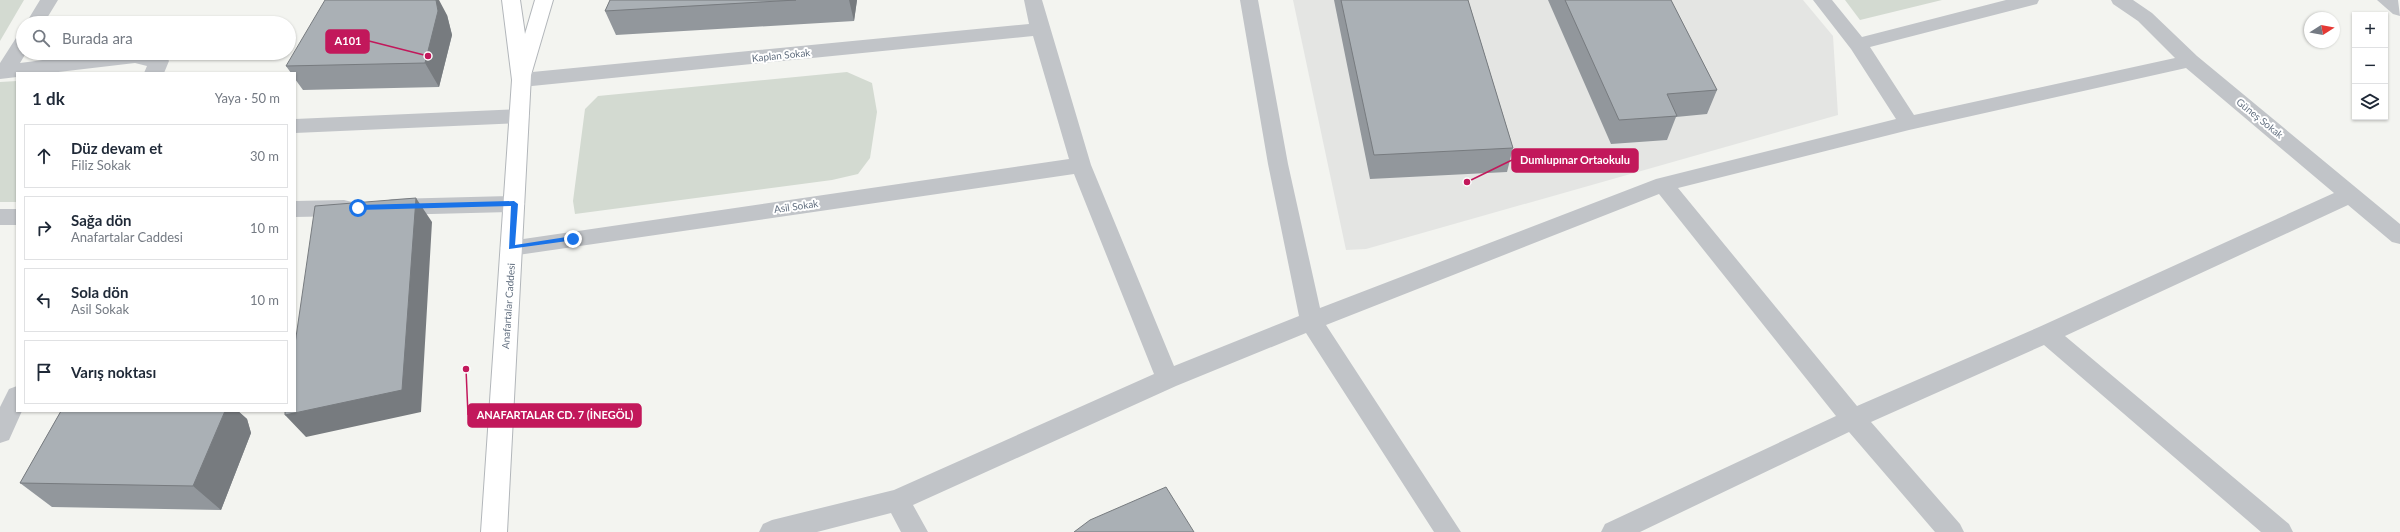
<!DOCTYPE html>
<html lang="tr">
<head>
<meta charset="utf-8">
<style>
	body { margin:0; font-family:Lato,sans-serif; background:#f2f2f3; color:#1f2937 }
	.controls { position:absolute; right:12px; top:12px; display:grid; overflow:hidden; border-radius:0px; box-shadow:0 1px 3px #0004 }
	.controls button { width:36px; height:36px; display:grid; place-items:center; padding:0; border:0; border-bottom:1px solid #e0e1e3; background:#fff; color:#1f2937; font:20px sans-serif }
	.compass { position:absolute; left:2304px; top:12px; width:36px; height:36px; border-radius:50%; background:#fff; box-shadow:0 1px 3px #0004; rotate:79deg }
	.stop { position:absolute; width:12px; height:12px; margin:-9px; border:3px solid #1a73e8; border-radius:50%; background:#fff }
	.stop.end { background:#1a73e8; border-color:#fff; box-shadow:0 1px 4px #0008 }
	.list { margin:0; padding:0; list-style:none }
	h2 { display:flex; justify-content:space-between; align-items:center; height:52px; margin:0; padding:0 16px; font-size:17px }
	h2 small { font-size:13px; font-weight:400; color:#747a83 }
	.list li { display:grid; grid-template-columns:26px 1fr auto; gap:12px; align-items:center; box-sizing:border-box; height:64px; margin:0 8px 8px; padding:0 8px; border:1px solid #e0e1e3; border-radius:0px }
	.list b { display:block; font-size:15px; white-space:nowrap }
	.list p { margin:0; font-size:13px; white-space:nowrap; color:#747a83 }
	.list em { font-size:13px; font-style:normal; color:#747a83 }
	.icon { flex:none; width:22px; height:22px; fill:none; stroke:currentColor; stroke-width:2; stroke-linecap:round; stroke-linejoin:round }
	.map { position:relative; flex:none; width:2400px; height:532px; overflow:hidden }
	.search { position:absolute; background:#fff; box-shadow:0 1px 3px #0004; left:16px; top:16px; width:280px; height:44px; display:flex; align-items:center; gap:10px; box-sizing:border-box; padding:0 14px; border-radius:22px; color:#747a83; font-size:15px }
	.panel { position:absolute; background:#fff; box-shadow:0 1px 3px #0004; left:16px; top:72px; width:280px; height:340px; border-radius:0px }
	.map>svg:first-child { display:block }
</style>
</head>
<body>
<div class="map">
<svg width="2400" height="532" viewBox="0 0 2400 532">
	<rect width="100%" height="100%" fill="#f3f4f0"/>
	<path fill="#e4e5e3" d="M1293,0H1803L1833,36L1838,115L1366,249L1346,250Z"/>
	<path fill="#d3dad1" d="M0,0H24L0,41Z
		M1845,0H1942L1860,20Z
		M847,72L872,83L877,112L870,158L858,174L832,180L575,214L573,201L585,109L598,96Z
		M17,81V202H0V82Z"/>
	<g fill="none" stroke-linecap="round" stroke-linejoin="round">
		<g stroke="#b2b6ba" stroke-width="2">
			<path id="major" d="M502,0H520L525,34L535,0H553L531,75L507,532H481L512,80Z"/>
		</g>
		<path fill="#c1c4c8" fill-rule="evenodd" d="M40,0H58L44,23H26Z
			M1024,0H1042L1091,165L1174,366L1299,316L1268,164L1240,0H1258L1288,164L1320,308L1656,179L1896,119L1851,49L1813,0H1832L1862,37L2006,0H2039L2037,4L1870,47L1914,115L2175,58L2138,21L2113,4L2111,0H2133L2152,13L2197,56L2400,224V244L2392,242L2348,205L2065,336L2289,524L2293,532H2261L2044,345L1871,422L1960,524L1964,532H1935L1849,432L1640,532H1601L1605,524L1836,416L1659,194L1326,325L1461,532H1434L1306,333L1176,386L913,505L928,532H901L891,513L817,532H759L763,524L772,520L894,490L1154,374L1074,174L511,256L503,254L500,248L503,242L1069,159L1033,36L522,87L515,85L512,80L515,75L522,73L1029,24ZM2186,68L2334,193L2039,327L1857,406L1678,188L1909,130Z
			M2377,0H2398L2400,16L2393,14Z
			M23,37V53H26L20,63C63,58 123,44 166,56L169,61L164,73H144L147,66L135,63L50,73H17V77L0,79V63L16,38Z
			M520,109L527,111L530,116L527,121L520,123L295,133V119Z
			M514,196L521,198L525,204L521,210L514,212L392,215L385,213L381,207L385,201L392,199Z
			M344,200L352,202L355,208L352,214L344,216L295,217V201Z
			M0,209H17V225H0Z
			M17,386V411H22L9,440L0,443V407L9,389Z"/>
		<use href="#major" fill="#fff" fill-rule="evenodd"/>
	</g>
	<path fill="#92979c" d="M610,0H857L854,21L616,35L605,11Z
		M1334,0H1468L1513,148L1507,172L1370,179Z
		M1548,0H1671L1717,90L1707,114L1676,117L1667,140L1611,144Z
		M447,15L452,35L439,87L303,90L295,79V73H291L286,66Z
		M61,411H238L247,419L251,433L221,510L52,507L20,483Z"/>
	<path fill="#777b7f" d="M436,0H439L447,15L452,35L439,87L425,63Z
		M849,0H857L854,21Z
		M416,198L432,222L421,412L306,437L285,415Z
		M225,411H238L247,419L251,433L221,510L193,486Z"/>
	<path fill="#aab0b5" stroke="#777b7f" d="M325,0H436L438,11L425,63L286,66Z
		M610,0H796L605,11Z
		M1341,0H1468L1513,148L1374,155Z
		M1565,0H1671L1717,90L1667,94L1677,116L1619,120Z
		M416,198L402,390L285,415V411H295V344L315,206Z
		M61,411H225L193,486L20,483Z
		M1166,487L1194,532H1074L1090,520Z"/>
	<path fill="#1a73e8" d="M514,201L518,204L515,245L573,236L575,240L509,249L511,206L358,210L355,208L358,205Z"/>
	<g text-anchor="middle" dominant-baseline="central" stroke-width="4" stroke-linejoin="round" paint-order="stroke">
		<g font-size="10" fill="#637080" stroke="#fff">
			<text transform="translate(781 55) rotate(-6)">Kaplan Sokak</text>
			<text transform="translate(2260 118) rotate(39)">Güneş Sokak</text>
			<text transform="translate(796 206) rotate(-8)">Asil Sokak</text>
			<text transform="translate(508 306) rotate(-86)">Anafartalar Caddesi</text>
		</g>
	</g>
	<path fill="none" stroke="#c2185b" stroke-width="1.5" d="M428 56L369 41M1467 182L1512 160M466 369L468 415"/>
	<g fill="#c2185b" stroke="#fff" stroke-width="1.5">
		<circle cx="428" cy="56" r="4"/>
		<circle cx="1467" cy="182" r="4"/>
		<circle cx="466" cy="369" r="4"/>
	</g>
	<g fill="#c2185b" stroke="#c2185b" stroke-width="1.5">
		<rect x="326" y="30" width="43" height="23" rx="4"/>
		<rect x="1512" y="149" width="126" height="23" rx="4"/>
		<rect x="468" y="404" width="173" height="23" rx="4"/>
	</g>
	<g font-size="11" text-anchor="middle" font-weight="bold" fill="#fff">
		<text x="348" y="45">A101</text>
		<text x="1575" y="164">Dumlupınar Ortaokulu</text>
		<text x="555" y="419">ANAFARTALAR CD. 7 (İNEGÖL)</text>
	</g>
</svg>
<div class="controls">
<button>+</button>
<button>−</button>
<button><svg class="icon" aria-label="layers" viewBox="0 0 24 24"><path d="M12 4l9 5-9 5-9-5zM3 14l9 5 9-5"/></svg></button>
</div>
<svg class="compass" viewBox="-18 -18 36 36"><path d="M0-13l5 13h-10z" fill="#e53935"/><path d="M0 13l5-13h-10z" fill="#747a83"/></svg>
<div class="stop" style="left:358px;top:208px"></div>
<div class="stop end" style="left:573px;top:239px"></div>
<div class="search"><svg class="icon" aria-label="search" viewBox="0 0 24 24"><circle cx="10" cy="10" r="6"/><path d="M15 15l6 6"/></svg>Burada ara</div>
<section class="panel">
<h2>1 dk<small>Yaya · 50 m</small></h2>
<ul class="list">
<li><svg class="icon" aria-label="ahead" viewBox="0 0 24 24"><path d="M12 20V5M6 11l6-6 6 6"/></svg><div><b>Düz devam et</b><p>Filiz Sokak</p></div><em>30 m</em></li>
<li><svg class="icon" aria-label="right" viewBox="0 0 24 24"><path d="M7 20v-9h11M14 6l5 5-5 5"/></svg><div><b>Sağa dön</b><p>Anafartalar Caddesi</p></div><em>10 m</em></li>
<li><svg class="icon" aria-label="left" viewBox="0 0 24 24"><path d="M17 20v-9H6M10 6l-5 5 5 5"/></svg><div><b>Sola dön</b><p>Asil Sokak</p></div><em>10 m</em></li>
<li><svg class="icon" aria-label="arrive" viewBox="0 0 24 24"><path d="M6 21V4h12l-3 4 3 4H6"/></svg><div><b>Varış noktası</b></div></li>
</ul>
</section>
</div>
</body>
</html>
